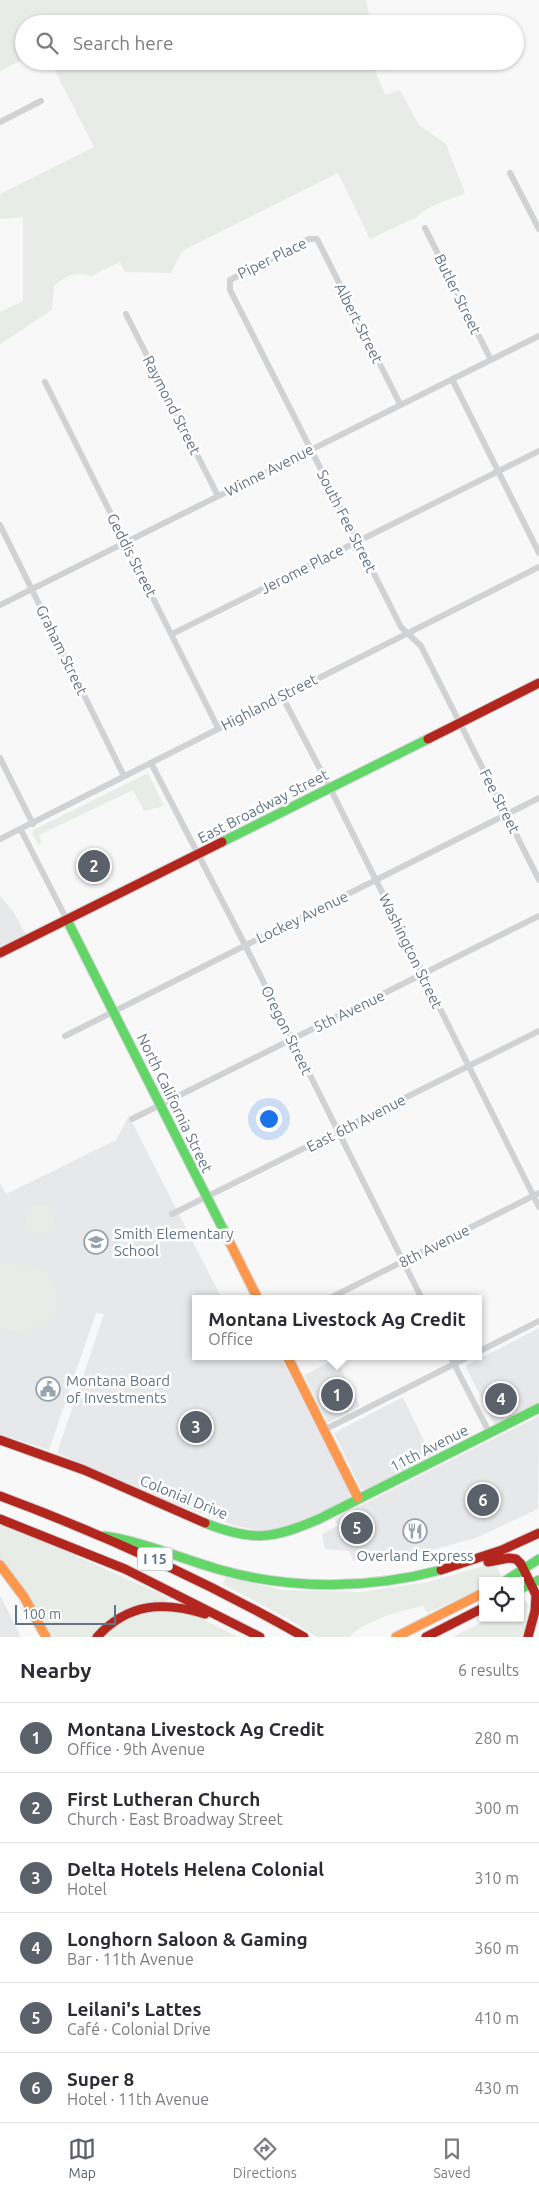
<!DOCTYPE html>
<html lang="en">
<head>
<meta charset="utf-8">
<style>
	body { margin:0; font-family:Ubuntu,sans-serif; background:#f7f7f7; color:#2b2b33 }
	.controls { position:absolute; right:15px; bottom:15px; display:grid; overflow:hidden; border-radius:0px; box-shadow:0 1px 4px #0004 }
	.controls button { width:45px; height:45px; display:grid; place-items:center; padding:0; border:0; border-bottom:1px solid #e1e1e2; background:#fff; color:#2b2b33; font:25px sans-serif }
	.scale { position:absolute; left:15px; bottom:12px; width:101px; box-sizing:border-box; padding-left:5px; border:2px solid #627484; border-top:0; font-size:14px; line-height:18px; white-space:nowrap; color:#627484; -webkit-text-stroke:4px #fff; paint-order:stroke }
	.you { position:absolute; left:268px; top:1118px; width:18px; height:18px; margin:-12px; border:4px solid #fff; border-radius:50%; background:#1a73e8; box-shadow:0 0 0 8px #1a73e833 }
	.badge { display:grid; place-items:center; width:32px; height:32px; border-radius:50%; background:#5b616a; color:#fff; font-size:16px; font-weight:700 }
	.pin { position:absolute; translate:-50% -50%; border:2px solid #fff; box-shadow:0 1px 5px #0006 }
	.popup { position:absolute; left:192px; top:1295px; width:290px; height:65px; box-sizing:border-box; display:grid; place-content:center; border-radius:0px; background:#fff; filter:drop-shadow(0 1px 4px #0005); font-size:16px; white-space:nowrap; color:#7c7c81 }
	.popup b { font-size:19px; color:#2b2b33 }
	.popup::after { content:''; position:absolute; left:50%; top:100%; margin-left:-10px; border:10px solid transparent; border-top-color:#fff }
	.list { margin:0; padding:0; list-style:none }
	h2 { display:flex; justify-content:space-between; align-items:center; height:65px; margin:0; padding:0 20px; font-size:21px }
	h2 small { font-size:16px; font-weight:400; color:#7c7c81 }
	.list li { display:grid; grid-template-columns:32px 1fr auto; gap:15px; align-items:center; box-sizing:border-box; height:70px; padding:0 20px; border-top:1px solid #e1e1e2 }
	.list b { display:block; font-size:19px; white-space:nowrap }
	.list p { margin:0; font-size:16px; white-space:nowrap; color:#7c7c81 }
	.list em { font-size:16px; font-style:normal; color:#7c7c81 }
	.icon { flex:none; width:28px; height:28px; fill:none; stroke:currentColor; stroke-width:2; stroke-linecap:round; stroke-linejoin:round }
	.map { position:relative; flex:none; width:539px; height:1637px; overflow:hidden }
	.search { position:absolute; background:#fff; box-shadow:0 1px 4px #0004; left:15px; right:15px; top:15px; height:55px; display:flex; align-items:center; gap:12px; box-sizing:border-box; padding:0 18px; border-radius:28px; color:#7c7c81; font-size:19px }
	.sheet { height:485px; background:#fff }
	nav { display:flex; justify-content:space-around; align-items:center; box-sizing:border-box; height:70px; border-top:1px solid #e1e1e2; background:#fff; font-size:14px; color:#7c7c81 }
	nav a { display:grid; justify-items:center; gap:2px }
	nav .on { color:#5b616a }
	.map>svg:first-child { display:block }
</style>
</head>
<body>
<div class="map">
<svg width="539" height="1637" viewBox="0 0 539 1637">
	<rect width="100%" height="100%" fill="#f8f8f8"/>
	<path fill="#e7e8e9" d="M0,896L13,911L26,935L0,947Z
		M129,1116L222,1299H196V1356H280L350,1494V1497L343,1502L300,1523L267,1532L236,1526L173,1503L57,1453L104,1314L96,1313L49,1450L0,1434V1183L6,1194L116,1140Z
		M539,1328V1404L498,1424H494L466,1367L467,1365Z
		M336,1359L360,1406L328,1423L304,1375Z
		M403,1397L432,1458L367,1490L361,1489L334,1433Z
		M539,1416L538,1509L476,1538L432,1550L379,1560L353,1561L349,1551L325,1549L322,1534L338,1525L334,1519Z
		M0,1595L21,1637H0Z"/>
	<path fill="#e8ece6" d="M0,0H366L371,24H24V59L0,71Z
		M50,61H374V67L385,95L400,90L419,125L446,144L465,193C451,200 426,205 417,217L370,239L338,173L182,251L171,273L125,272L120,262L91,276C76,271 65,276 54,286L52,310L0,344V312L23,301V217L0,219V194L94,147Z
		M146,774L149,775L164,806L144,811L133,790L39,835L42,843L38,845L32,833L33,830Z
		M25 1220a15 15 0 1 1 30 0a15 15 0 1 1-30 0Z
		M0,1262L34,1267L47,1273L54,1285L57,1297L56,1312L51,1319L23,1332L0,1329Z
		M0,1524L70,1553L169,1598L167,1601L149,1602L93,1637H52L28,1593L0,1560Z
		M494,1563L502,1577L494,1581H483V1587L427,1613L423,1606C405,1609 360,1622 350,1637H317L283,1616L222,1584L226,1577L282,1590L361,1592L428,1582Z
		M525,1601L528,1604L524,1637H453L490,1618H520V1603Z
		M164,1610L195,1615L238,1637H102C126,1617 135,1615 164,1610Z"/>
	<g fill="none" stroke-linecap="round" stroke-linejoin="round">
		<g stroke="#d3d5d7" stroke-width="11">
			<path id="fast" d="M222,842L428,739
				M67,920L226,1235
				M205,1523C253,1542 273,1539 319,1519L539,1408
				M104,1536C145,1542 182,1559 221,1570C292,1590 370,1589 441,1570
				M505,1581L539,1559
				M520,1589L539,1580"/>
		</g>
		<g stroke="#d3d5d7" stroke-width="11">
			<path id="slow" d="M226,1235L258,1299
				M287,1356L358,1498
				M0,1565L24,1597L46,1637
				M396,1637L483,1593"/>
		</g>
		<g stroke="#d3d5d7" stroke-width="11">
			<path id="jam" d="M428,739L539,683
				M0,953L222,842
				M0,1440L84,1470L205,1523
				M0,1496C105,1535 206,1581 304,1637
				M0,1519L125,1569L260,1637
				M488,1562L509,1558L516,1559L521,1564L536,1595L535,1611L528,1637
				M441,1570L502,1550L539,1533
				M97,1637C128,1603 163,1601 205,1614
				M426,1637L483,1608"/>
		</g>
		<path stroke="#d1d2d3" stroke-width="6" d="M0,122L41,101
			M510,173L539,229
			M425,228L491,360
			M126,314L218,496
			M452,379L539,553
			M45,382L218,728
			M400,404L317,239H309L230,280V290L401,627L421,646L539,880
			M0,525L124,776
			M0,605L539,336
			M172,634L539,451
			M282,696L330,788L539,1207
			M0,758L33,824
			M151,763L245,945L422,1299
			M21,830L67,920
			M0,839L539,567
			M65,1036L539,798
			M132,1119L539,916
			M172,1214L539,1031
			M328,1299L539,1193
			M478,1352L539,1321
			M450,1356L489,1432
			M324,1430L470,1356"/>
		<use href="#fast" stroke="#63d668" stroke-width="9"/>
		<use href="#slow" stroke="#ff974d" stroke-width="9"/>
		<use href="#jam" stroke="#b3261e" stroke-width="9"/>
	</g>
	<defs>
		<g id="school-ring" transform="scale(1.25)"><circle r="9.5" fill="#fff" stroke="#96a2ad" stroke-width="1.5"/><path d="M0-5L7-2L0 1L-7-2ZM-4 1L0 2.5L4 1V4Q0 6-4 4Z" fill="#96a2ad"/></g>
		<g id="civic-ring" transform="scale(1.25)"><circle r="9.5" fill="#fff" stroke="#96a2ad" stroke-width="1.5"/><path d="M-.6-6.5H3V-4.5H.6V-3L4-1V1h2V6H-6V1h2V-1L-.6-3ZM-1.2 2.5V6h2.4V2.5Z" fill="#96a2ad"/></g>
		<g id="restaurant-ring" transform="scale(1.25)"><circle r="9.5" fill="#fff" stroke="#96a2ad" stroke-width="1.5"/><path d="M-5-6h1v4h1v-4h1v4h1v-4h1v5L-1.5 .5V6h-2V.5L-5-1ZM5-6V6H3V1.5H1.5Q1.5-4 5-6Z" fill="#96a2ad"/></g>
	</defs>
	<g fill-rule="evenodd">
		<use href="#school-ring" x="96" y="1242"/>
		<use href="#civic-ring" x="48" y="1389"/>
		<use href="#restaurant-ring" x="415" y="1531"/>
	</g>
	<g text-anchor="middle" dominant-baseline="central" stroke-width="5" stroke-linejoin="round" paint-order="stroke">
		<rect fill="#fff" stroke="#919ea9" stroke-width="1" x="137.5" y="1547.5" width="35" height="23" rx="4"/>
		<g font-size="14" font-weight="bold" fill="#627484">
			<text x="155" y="1559">I 15</text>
		</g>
		<g font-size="15" fill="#627484" stroke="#fff">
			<text transform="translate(272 258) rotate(-26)">Piper Place</text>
			<text transform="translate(458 294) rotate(64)">Butler Street</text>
			<text transform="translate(359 323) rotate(63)">Albert Street</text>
			<text transform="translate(172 405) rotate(63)">Raymond Street</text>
			<text transform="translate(269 470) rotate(-27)">Winne Avenue</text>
			<text transform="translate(347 521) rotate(63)">South Fee Street</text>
			<text transform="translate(132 555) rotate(63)">Geddis Street</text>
			<text transform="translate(302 569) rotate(-27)">Jerome Place</text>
			<text transform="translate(62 650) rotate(64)">Graham Street</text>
			<text transform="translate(269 702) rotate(-27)">Highland Street</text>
			<text transform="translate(500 801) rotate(63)">Fee Street</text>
			<text transform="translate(263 806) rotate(-27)">East Broadway Street</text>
			<text transform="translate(302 917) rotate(-26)">Lockey Avenue</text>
			<text transform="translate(411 951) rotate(64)">Washington Street</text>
			<text transform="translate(349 1011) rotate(-26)">5th Avenue</text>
			<text transform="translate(287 1030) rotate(64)">Oregon Street</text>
			<text transform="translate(175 1103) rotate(64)">North California Street</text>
			<text transform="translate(356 1123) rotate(-27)">East 6th Avenue</text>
			<text transform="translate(434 1246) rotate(-27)">8th Avenue</text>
			<text transform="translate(429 1448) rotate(-27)">11th Avenue</text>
			<text transform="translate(184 1497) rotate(22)">Colonial Drive</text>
		</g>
		<g font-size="15" fill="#627484" stroke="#fff" text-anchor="start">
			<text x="114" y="1233">Smith Elementary<tspan x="114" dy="17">School</tspan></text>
			<text x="66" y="1380">Montana Board<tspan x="66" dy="17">of Investments</tspan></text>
			<text x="415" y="1555" text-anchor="middle">Overland Express</text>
		</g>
	</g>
</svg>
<div class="controls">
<button><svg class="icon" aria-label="locate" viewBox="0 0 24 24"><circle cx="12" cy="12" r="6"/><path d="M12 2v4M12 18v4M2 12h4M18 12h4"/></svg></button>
</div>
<div class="scale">100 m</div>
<div class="you"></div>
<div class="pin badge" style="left:337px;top:1395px">1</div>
<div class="popup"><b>Montana Livestock Ag Credit</b>Office</div>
<div class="pin badge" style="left:94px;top:866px">2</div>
<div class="pin badge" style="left:196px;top:1427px">3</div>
<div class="pin badge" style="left:501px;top:1399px">4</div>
<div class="pin badge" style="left:357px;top:1528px">5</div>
<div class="pin badge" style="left:483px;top:1500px">6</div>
<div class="search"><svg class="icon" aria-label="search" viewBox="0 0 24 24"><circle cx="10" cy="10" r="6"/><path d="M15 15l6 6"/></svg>Search here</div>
</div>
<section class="sheet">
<h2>Nearby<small>6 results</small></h2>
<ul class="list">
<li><span class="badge">1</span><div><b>Montana Livestock Ag Credit</b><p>Office · 9th Avenue</p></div><em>280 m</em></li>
<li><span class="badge">2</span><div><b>First Lutheran Church</b><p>Church · East Broadway Street</p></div><em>300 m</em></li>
<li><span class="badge">3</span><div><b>Delta Hotels Helena Colonial</b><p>Hotel</p></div><em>310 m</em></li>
<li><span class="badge">4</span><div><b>Longhorn Saloon &amp; Gaming</b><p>Bar · 11th Avenue</p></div><em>360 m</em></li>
<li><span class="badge">5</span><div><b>Leilani's Lattes</b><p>Café · Colonial Drive</p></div><em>410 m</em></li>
<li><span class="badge">6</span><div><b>Super 8</b><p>Hotel · 11th Avenue</p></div><em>430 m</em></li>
</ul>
</section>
<nav>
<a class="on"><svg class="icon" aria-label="map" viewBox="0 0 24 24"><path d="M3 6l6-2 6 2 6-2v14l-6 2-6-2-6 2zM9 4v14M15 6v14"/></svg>Map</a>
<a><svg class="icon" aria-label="directions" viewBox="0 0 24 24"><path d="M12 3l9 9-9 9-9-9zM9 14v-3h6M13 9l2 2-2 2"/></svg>Directions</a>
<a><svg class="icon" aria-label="saved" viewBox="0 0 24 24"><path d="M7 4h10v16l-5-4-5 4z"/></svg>Saved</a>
</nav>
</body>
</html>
